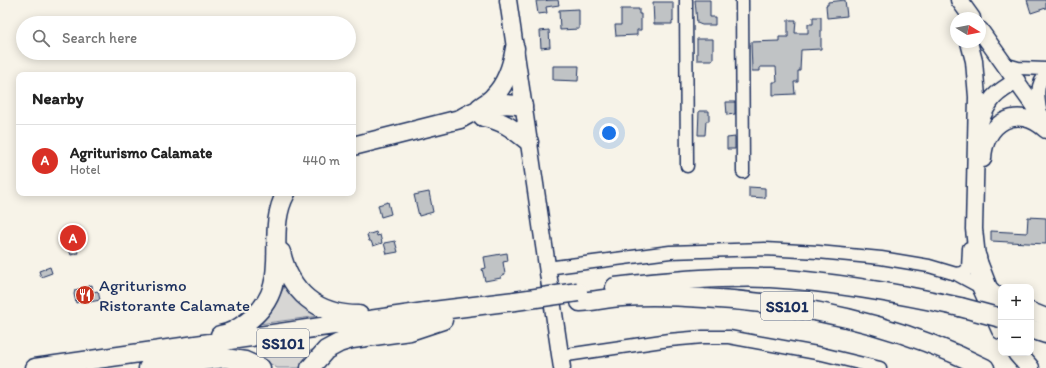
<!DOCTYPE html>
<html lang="en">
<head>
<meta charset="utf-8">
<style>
	body { margin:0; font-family:Itim,sans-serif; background:#f2f2f2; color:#222 }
	.controls { position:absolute; right:12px; bottom:12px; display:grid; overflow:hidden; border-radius:8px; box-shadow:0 2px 10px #0003 }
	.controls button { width:36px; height:36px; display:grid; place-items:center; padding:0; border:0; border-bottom:1px solid #e0e0e0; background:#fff; color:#222; font:20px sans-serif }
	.compass { position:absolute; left:950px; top:12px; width:36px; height:36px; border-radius:50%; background:#fff; box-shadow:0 2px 10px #0003; rotate:100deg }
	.you { position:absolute; left:609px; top:133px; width:14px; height:14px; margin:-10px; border:3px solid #fff; border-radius:50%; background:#1a73e8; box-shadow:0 0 0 6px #1a73e833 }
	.badge { display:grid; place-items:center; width:26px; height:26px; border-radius:50%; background:#d93025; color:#fff; font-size:13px; font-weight:700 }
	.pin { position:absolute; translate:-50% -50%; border:2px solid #fff; box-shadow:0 1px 4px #0006 }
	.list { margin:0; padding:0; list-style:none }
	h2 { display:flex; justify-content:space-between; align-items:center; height:52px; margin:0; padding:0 16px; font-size:17px }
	h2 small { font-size:13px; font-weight:400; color:#767676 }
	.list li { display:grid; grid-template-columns:26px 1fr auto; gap:12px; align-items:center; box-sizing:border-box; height:72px; padding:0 16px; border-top:1px solid #e0e0e0 }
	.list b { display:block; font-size:15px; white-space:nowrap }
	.list p { margin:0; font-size:13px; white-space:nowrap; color:#767676 }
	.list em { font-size:13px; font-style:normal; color:#767676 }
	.icon { flex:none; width:22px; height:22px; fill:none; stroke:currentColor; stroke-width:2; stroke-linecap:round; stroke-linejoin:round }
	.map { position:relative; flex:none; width:1046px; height:368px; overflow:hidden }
	.search { position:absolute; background:#fff; box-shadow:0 2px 10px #0003; left:16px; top:16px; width:340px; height:44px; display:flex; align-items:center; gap:10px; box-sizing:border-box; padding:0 14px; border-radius:22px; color:#767676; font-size:15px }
	.panel { position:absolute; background:#fff; box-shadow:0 2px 10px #0003; left:16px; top:72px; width:340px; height:124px; border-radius:8px }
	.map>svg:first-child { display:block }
</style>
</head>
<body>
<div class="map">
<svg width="1046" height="368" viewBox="0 0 1046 368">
	<rect width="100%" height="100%" fill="#f7f3e8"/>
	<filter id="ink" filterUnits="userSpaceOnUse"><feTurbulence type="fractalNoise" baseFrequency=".025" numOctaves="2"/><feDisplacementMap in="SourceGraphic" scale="8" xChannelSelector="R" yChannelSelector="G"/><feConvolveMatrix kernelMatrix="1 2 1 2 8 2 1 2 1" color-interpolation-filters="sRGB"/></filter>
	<g filter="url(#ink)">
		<path fill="#d7d6d4" stroke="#798299" d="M285,285L298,303L319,316L259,324L276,303Z
			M313,350L299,368H277L260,357Z"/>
		<path fill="#c0c3c5" stroke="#1b2f5e" d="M558,0L559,5L546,7L547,13L538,14L536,1Z
			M695,0H710V17H715V25H702L697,23Z
			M845,0L847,16L827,18L826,5H828V2Z
			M1027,0H1046V8L1031,13Z
			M653,2H673V22L672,21V24H654Z
			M579,9V29L560,30L559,10Z
			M621,9H639V14H641V30H637V35L616,36L615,25H621Z
			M813,17H821V49L801,50L800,71H798V82H794L795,94L773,95V82H777L776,67H760V71H752L751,42L779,41V37H788V20H796L795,33H808V24H813Z
			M549,30L550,47L541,48L540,31Z
			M697,39H713V60H697Z
			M553,66H579L578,81L553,80Z
			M726,102H735V114L727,115Z
			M699,111H709V121H706L705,135H698Z
			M735,137V149H727V138Z
			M749,187L765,188V198L749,197Z
			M429,192L433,212L419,216L414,195Z
			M388,202L391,214L381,217L378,205Z
			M1028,217L1046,218V244L991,241V231L1027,233Z
			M74,227V228L80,227L84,240L79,241L80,247L76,248L78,253L71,255L63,231Z
			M376,232L377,236L380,235L382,243L373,246L371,241H369L367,235Z
			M395,241L398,252L387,254L384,243Z
			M507,253L508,261L503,262L505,274L501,276V278L485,281L482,269L486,268L484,257Z
			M50,267L52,273L41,277L39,271Z
			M92,285L93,292L98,291L100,300L90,302L89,299L76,303L74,294L75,290Z"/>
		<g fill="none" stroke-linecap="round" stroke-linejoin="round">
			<g stroke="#1b2f5e" stroke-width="15">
				<path id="minor" d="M686,0L687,166
					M742,0L743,172
					M1004,64L1018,68L1046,69
					M1041,115C1039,103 1034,84 1046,75
					M547,268L670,252L765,249L818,252L881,258L929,266L956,274L982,288
					M956,274L963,273L968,269L969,248
					M560,356L669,340L703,337H729L822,354L880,368"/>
			</g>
			<g stroke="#1b2f5e" stroke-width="19">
				<path id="major" d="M508,0L562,368
					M959,0L972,18
					M980,30L1046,123
					M969,42L974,61L977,97L974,229L977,257L989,288L995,294L1001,298
					M980,122C989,99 995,93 1017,81
					M983,159C984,123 1018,103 1046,130
					M1031,311L1046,317"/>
			</g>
			<g stroke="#1b2f5e" stroke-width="21">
				<path id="highway" d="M479,108C484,104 490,101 494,96C507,83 512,66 515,48
					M483,117C504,121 513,129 529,142
					M353,146L460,119C479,107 501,101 523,106
					M281,252C290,292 317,315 359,315
					M977,257L982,288L1001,330
					M615,287C666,281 719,276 770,278C834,282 897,293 960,307
					M580,302C594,301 608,298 622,297C649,295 677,296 704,298C801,303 898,324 985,368
					M1031,329L1046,334
					M220,335C229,334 239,328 247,322C297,285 262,236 286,193
					M1017,353L1030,368
					M35,368L425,312L515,301
					M148,368L225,358L245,361L261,368
					M310,368L326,350L339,343L352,339L410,331L443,320"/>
			</g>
			<use href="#minor" stroke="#f7f3e8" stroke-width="12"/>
			<use href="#major" stroke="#f7f3e8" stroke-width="16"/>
			<use href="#highway" stroke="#f7f3e8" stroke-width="18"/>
			<g stroke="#1b2f5e" stroke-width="21" stroke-linecap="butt">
				<path id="highway-bridge" d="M515,301L578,292
					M960,307L1001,318"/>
			</g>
			<use href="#highway-bridge" stroke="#f7f3e8" stroke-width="18"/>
		</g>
	</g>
	<defs>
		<g id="restaurant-disc" transform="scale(1)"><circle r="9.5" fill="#c8321e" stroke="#f7f3e8"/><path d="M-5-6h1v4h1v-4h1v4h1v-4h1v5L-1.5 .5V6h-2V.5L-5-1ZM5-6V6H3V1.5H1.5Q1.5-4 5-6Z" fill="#fff"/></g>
	</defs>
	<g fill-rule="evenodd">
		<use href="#restaurant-disc" x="85" y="295"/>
	</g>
	<g text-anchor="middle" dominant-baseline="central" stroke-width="4" stroke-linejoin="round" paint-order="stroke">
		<g fill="#f7f3e8" stroke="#5d6a87" stroke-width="1">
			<rect x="761" y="292" width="52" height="28" rx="3"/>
			<rect x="257" y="329" width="52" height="28" rx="3"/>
		</g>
		<g font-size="16" font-weight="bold" fill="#1b2f5e">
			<text x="787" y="306">SS101</text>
			<text x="283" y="343">SS101</text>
		</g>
		<g font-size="17" fill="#1b2f5e" stroke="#f7f3e8" text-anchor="start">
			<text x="99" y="285">Agriturismo<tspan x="99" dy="20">Ristorante Calamate</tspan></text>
		</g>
	</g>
</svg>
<div class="controls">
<button>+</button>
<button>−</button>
</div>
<svg class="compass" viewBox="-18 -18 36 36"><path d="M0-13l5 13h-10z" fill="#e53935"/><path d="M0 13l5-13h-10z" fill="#767676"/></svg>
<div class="you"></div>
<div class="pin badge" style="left:73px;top:238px">A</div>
<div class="search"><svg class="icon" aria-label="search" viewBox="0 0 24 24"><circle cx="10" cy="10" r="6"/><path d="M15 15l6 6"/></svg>Search here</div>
<section class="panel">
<h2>Nearby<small></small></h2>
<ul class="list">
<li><span class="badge">A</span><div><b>Agriturismo Calamate</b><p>Hotel</p></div><em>440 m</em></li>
</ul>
</section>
</div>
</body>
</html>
